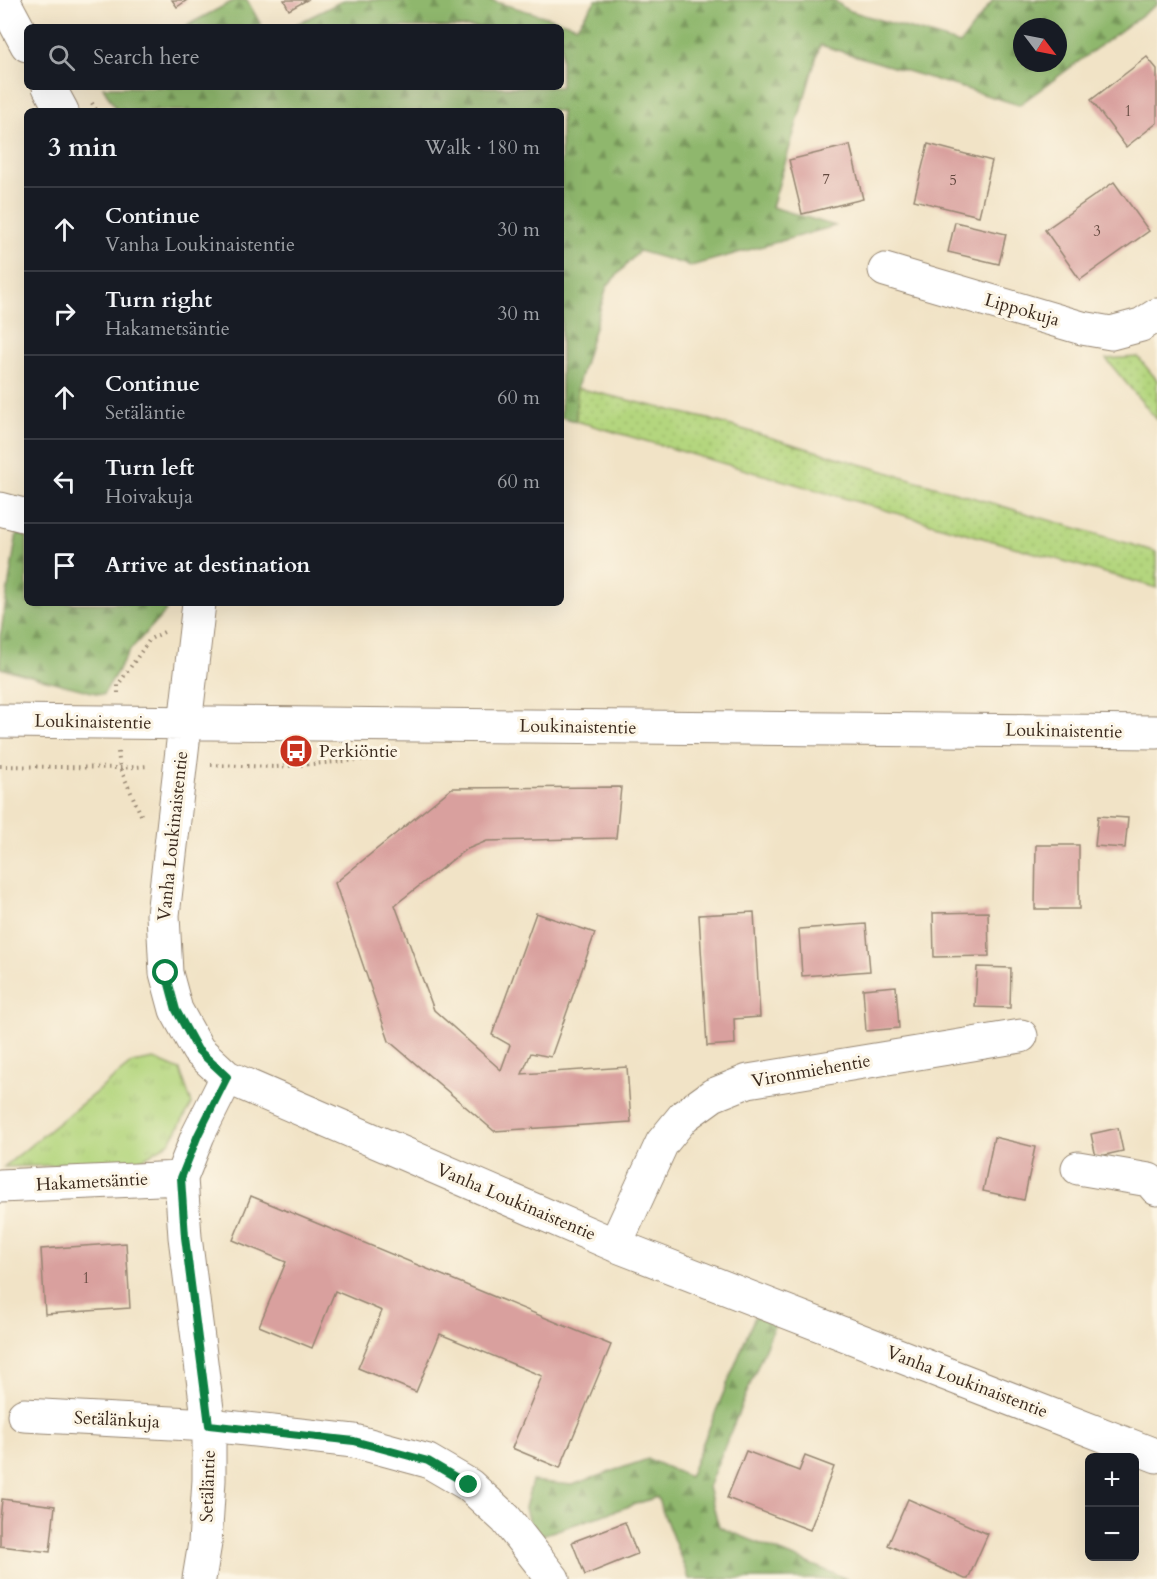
<!DOCTYPE html>
<html lang="en">
<head>
<meta charset="utf-8">
<style>
	body { margin:0; font-family:Cardo,serif; background:#242831; color:#f1f3f6 }
	.controls { position:absolute; right:18px; bottom:18px; display:grid; overflow:hidden; border-radius:9px; box-shadow:0 6px 24px #0002 }
	.controls button { width:54px; height:54px; display:grid; place-items:center; padding:0; border:0; border-bottom:2px solid #363941; background:#171b24; color:#f1f3f6; font:30px sans-serif }
	.compass { position:absolute; left:1013px; top:18px; width:54px; height:54px; border-radius:50%; background:#171b24; box-shadow:0 6px 24px #0002; rotate:122deg }
	.stop { position:absolute; width:18px; height:18px; margin:-14px; border:4px solid #0b8043; border-radius:50%; background:#fff }
	.stop.end { background:#0b8043; border-color:#fff; box-shadow:0 2px 6px #0008 }
	.list { margin:0; padding:0; list-style:none }
	h2 { display:flex; justify-content:space-between; align-items:center; height:78px; margin:0; padding:0 24px; font-size:26px }
	h2 small { font-size:20px; font-weight:400; color:#9ea1a6 }
	.list li { display:grid; grid-template-columns:39px 1fr auto; gap:18px; align-items:center; box-sizing:border-box; height:84px; padding:0 24px; border-top:2px solid #363941 }
	.list b { display:block; font-size:22px; white-space:nowrap }
	.list p { margin:0; font-size:20px; white-space:nowrap; color:#9ea1a6 }
	.list em { font-size:20px; font-style:normal; color:#9ea1a6 }
	.icon { flex:none; width:33px; height:33px; fill:none; stroke:currentColor; stroke-width:2; stroke-linecap:round; stroke-linejoin:round }
	.map { position:relative; flex:none; width:1157px; height:1579px; overflow:hidden }
	.search { position:absolute; background:#171b24; box-shadow:0 6px 24px #0002; left:24px; top:24px; width:540px; height:66px; display:flex; align-items:center; gap:15px; box-sizing:border-box; padding:0 21px; border-radius:9px; color:#9ea1a6; font-size:22px }
	.panel { position:absolute; background:#171b24; box-shadow:0 6px 24px #0002; left:24px; top:108px; width:540px; height:498px; border-radius:9px }
	.map>svg:first-child { display:block }
</style>
</head>
<body>
<div class="map">
<svg width="1157" height="1579" viewBox="0 0 1157 1579">
	<defs>
		<pattern id="grass-tufts" width="24" height="20" patternUnits="userSpaceOnUse" patternTransform="scale(1.5)"><rect width="24" height="20" fill="#b4d67e"/><path d="M3 7l-1-3M5 7V3M7 7l1-3M15 17l-1-3M17 17v-4M19 17l1-3" fill="none" stroke="#9cb86c"/></pattern>
		<pattern id="forest-firs" width="22" height="20" patternUnits="userSpaceOnUse" patternTransform="scale(1.5)"><rect width="22" height="20" fill="#8fb76d"/><path d="M5 1l3.5 6h-7zM16 11l3.5 6h-7z" fill="#769559"/></pattern>
		<pattern id="park-dots" width="8" height="8" patternUnits="userSpaceOnUse" patternTransform="scale(1.5)"><rect width="8" height="8" fill="#b4d67e"/><path d="M2 2h.1M6 6h.1" fill="none" stroke="#9cb86c" stroke-width="1.8" stroke-linecap="round"/></pattern>
	</defs>
	<rect width="100%" height="100%" fill="#fcf5e5"/>
	<filter id="ink" filterUnits="userSpaceOnUse"><feTurbulence type="fractalNoise" baseFrequency=".0167" numOctaves="2"/><feDisplacementMap in="SourceGraphic" scale="12" xChannelSelector="R" yChannelSelector="G"/><feConvolveMatrix kernelMatrix="1 2 1 2 8 2 1 2 1" color-interpolation-filters="sRGB"/></filter>
	<filter id="wash" filterUnits="userSpaceOnUse"><feTurbulence type="fractalNoise" baseFrequency=".008" numOctaves="4" result="noise"/><feDisplacementMap in="SourceGraphic" scale="24" xChannelSelector="R" yChannelSelector="G"/><feGaussianBlur stdDeviation="1.35" result="paint"/><feColorMatrix in="noise" values="0 0 0 0 0 0 0 0 0 0 0 0 0 0 0 0 0 1.4 0 .05"/><feComposite in="paint" operator="in"/></filter>
	<g filter="url(#wash)">
		<rect width="100%" height="100%" fill="#f1e3c6"/>
		<path fill="url(#grass-tufts)" stroke="#78804e" stroke-width="1.5" d="M154,1059L180,1070L192,1104L170,1142L138,1162L4,1167L132,1063Z"/>
		<path fill="url(#forest-firs)" stroke="#657046" stroke-width="1.5" fill-rule="evenodd" d="M235,0H247L262,27H184Z
			M344,0H489L577,26L596,0H834L847,10L960,44L993,0H1157V4L1019,105L820,45L772,207L835,226L691,266L639,251L607,286L577,388L576,421L561,417V111H117L103,87H561V27H291ZM1022,27H1058V63H1022Z
			M17,533L27,537V603H157L166,611L130,650L103,695L0,668V638Z
			M755,1316L775,1324L708,1487L719,1527L847,1579H689L657,1497L533,1538L525,1508L532,1481L572,1485L648,1459L689,1477Z"/>
		<path fill="url(#park-dots)" stroke="#78804e" stroke-width="1.5" d="M1138,357L1157,380V420L1106,359Z
			M577,388L708,419L1157,552V588L576,421Z"/>
		<g id="blocks">
			<path fill="#d9a09e" d="M172,0H187L177,7Z
				M284,0H307L289,10Z
				M1147,57L1157,69V123L1126,147L1091,100Z
				M928,144L992,161L979,216L914,200Z
				M850,145L863,199L802,214L789,160Z
				M1114,182L1149,231L1080,280L1045,230Z
				M955,222L1006,234L999,264L948,252Z
				M621,787L616,838L487,841L465,850L395,905L434,1010L501,1070L510,1045L492,1035L536,913L595,933L551,1057L531,1053L522,1074L627,1067L631,1122L494,1131L389,1041L335,883L452,788Z
				M1098,816L1128,818L1125,848L1095,846Z
				M1036,845H1079V909H1035Z
				M754,912L760,1017L734,1019L735,1044L707,1046L699,915Z
				M988,912L989,956L934,957L933,913Z
				M866,924L870,971L802,976L799,929Z
				M977,967L1011,968L1010,1008L975,1007Z
				M896,986L899,1028L866,1031L863,989Z
				M1118,1128L1123,1151L1096,1157L1091,1134Z
				M994,1137L1035,1147L1024,1200L983,1191Z
				M251,1196L611,1345L560,1468L512,1448L542,1376L440,1334L416,1392L358,1368L382,1311L335,1291L312,1348L259,1326L286,1262L233,1240Z
				M126,1243L130,1308L45,1314L41,1249Z
				M746,1451L799,1471L805,1456L834,1467L810,1530L727,1498Z
				M2,1499L55,1506L50,1552L0,1546V1520Z
				M908,1499L988,1534L968,1579H965L888,1545Z
				M625,1522L637,1554L585,1575L572,1542Z"/>
		</g>
	</g>
	<g filter="url(#ink)">
		<use href="#blocks" fill-opacity="0" stroke="#968672" stroke-width="1.5"/>
		<g fill="none" stroke-linecap="round" stroke-linejoin="round">
			<g stroke="#968672" stroke-width="35">
				<path id="minor" d="M3,0L27,45
					M49,87L62,111
					M885,270L1082,328L1111,333L1141,325L1157,315
					M0,509L27,516
					M199,603L163,915L166,973L176,1010L198,1050L227,1077L615,1245L1157,1456
					M0,721L1157,732
					M1078,1168L1149,1180L1157,1189
					M181,1178L185,1237L209,1425V1480L205,1543L199,1579
					M0,1186L181,1178L198,1135L227,1077
					M615,1245L662,1143L684,1116L713,1095L748,1081L1021,1036
					M24,1415L209,1425L354,1441L428,1461L469,1485L506,1519L553,1579"/>
			</g>
			<path stroke="#968672" stroke-width="4" stroke-dasharray="1.5 4.5" stroke-linecap="butt" d="M92,103L97,111
				M118,693V685L150,639L166,631
				M118,752L120,768L142,817
				M211,765L276,767L383,758
				M0,766L120,768L149,766"/>
			<use href="#minor" stroke="#fff" stroke-width="33"/>
		</g>
	</g>
	<g fill="none" stroke-linecap="round" stroke-linejoin="round" filter="url(#ink)">
		<path stroke="#0b8043" stroke-width="8" d="M166,973L176,1010L198,1050L227,1077L198,1135L181,1178L185,1237L209,1425L354,1441L428,1461L469,1485"/>
	</g>
	<defs>
		<g id="bus-disc" transform="scale(1.725)"><circle r="9.5" fill="#c8321e" stroke="#fcf5e5"/><path d="M-5-6H5V4H4V6H2V4H-2V6H-4V4H-5ZM-3.5-4V0h7V-4ZM-3.5 1.2v1.5H-2V1.2ZM2 1.2v1.5H3.5V1.2Z" fill="#fff"/></g>
	</defs>
	<g fill-rule="evenodd">
		<use href="#bus-disc" x="296" y="751"/>
	</g>
	<g text-anchor="middle" dominant-baseline="central" stroke-width="6" stroke-linejoin="round" paint-order="stroke">
		<g font-size="15" fill="#62483e">
			<text x="1128" y="111">1</text>
			<text x="826" y="179">7</text>
			<text x="953" y="180">5</text>
			<text x="1097" y="231">3</text>
			<text x="86" y="1278">1</text>
		</g>
		<g font-size="18" fill="#3b2a1e" stroke="#fcf5e5">
			<text transform="translate(1022 310) rotate(16)">Lippokuja</text>
			<text transform="translate(93 722) rotate(1)">Loukinaistentie</text>
			<text transform="translate(578 727) rotate(1)">Loukinaistentie</text>
			<text transform="translate(1064 731) rotate(1)">Loukinaistentie</text>
			<text transform="translate(173 836) rotate(-84)">Vanha Loukinaistentie</text>
			<text transform="translate(811 1071) rotate(-10)">Vironmiehentie</text>
			<text transform="translate(92 1182) rotate(-3)">Hakametsäntie</text>
			<text transform="translate(516 1202) rotate(23)">Vanha Loukinaistentie</text>
			<text transform="translate(967 1382) rotate(21)">Vanha Loukinaistentie</text>
			<text transform="translate(117 1420) rotate(3)">Setälänkuja</text>
			<text transform="translate(208 1486) rotate(-88)">Setäläntie</text>
		</g>
		<g font-size="18" fill="#3b2a1e" stroke="#fcf5e5" text-anchor="start">
			<text x="319" y="751">Perkiöntie</text>
		</g>
	</g>
</svg>
<div class="controls">
<button>+</button>
<button>−</button>
</div>
<svg class="compass" viewBox="-18 -18 36 36"><path d="M0-13l5 13h-10z" fill="#e53935"/><path d="M0 13l5-13h-10z" fill="#9ea1a6"/></svg>
<div class="stop" style="left:166px;top:973px"></div>
<div class="stop end" style="left:469px;top:1485px"></div>
<div class="search"><svg class="icon" aria-label="search" viewBox="0 0 24 24"><circle cx="10" cy="10" r="6"/><path d="M15 15l6 6"/></svg>Search here</div>
<section class="panel">
<h2>3 min<small>Walk · 180 m</small></h2>
<ul class="list">
<li><svg class="icon" aria-label="ahead" viewBox="0 0 24 24"><path d="M12 20V5M6 11l6-6 6 6"/></svg><div><b>Continue</b><p>Vanha Loukinaistentie</p></div><em>30 m</em></li>
<li><svg class="icon" aria-label="right" viewBox="0 0 24 24"><path d="M7 20v-9h11M14 6l5 5-5 5"/></svg><div><b>Turn right</b><p>Hakametsäntie</p></div><em>30 m</em></li>
<li><svg class="icon" aria-label="ahead" viewBox="0 0 24 24"><path d="M12 20V5M6 11l6-6 6 6"/></svg><div><b>Continue</b><p>Setäläntie</p></div><em>60 m</em></li>
<li><svg class="icon" aria-label="left" viewBox="0 0 24 24"><path d="M17 20v-9H6M10 6l-5 5 5 5"/></svg><div><b>Turn left</b><p>Hoivakuja</p></div><em>60 m</em></li>
<li><svg class="icon" aria-label="arrive" viewBox="0 0 24 24"><path d="M6 21V4h12l-3 4 3 4H6"/></svg><div><b>Arrive at destination</b></div></li>
</ul>
</section>
</div>
</body>
</html>
